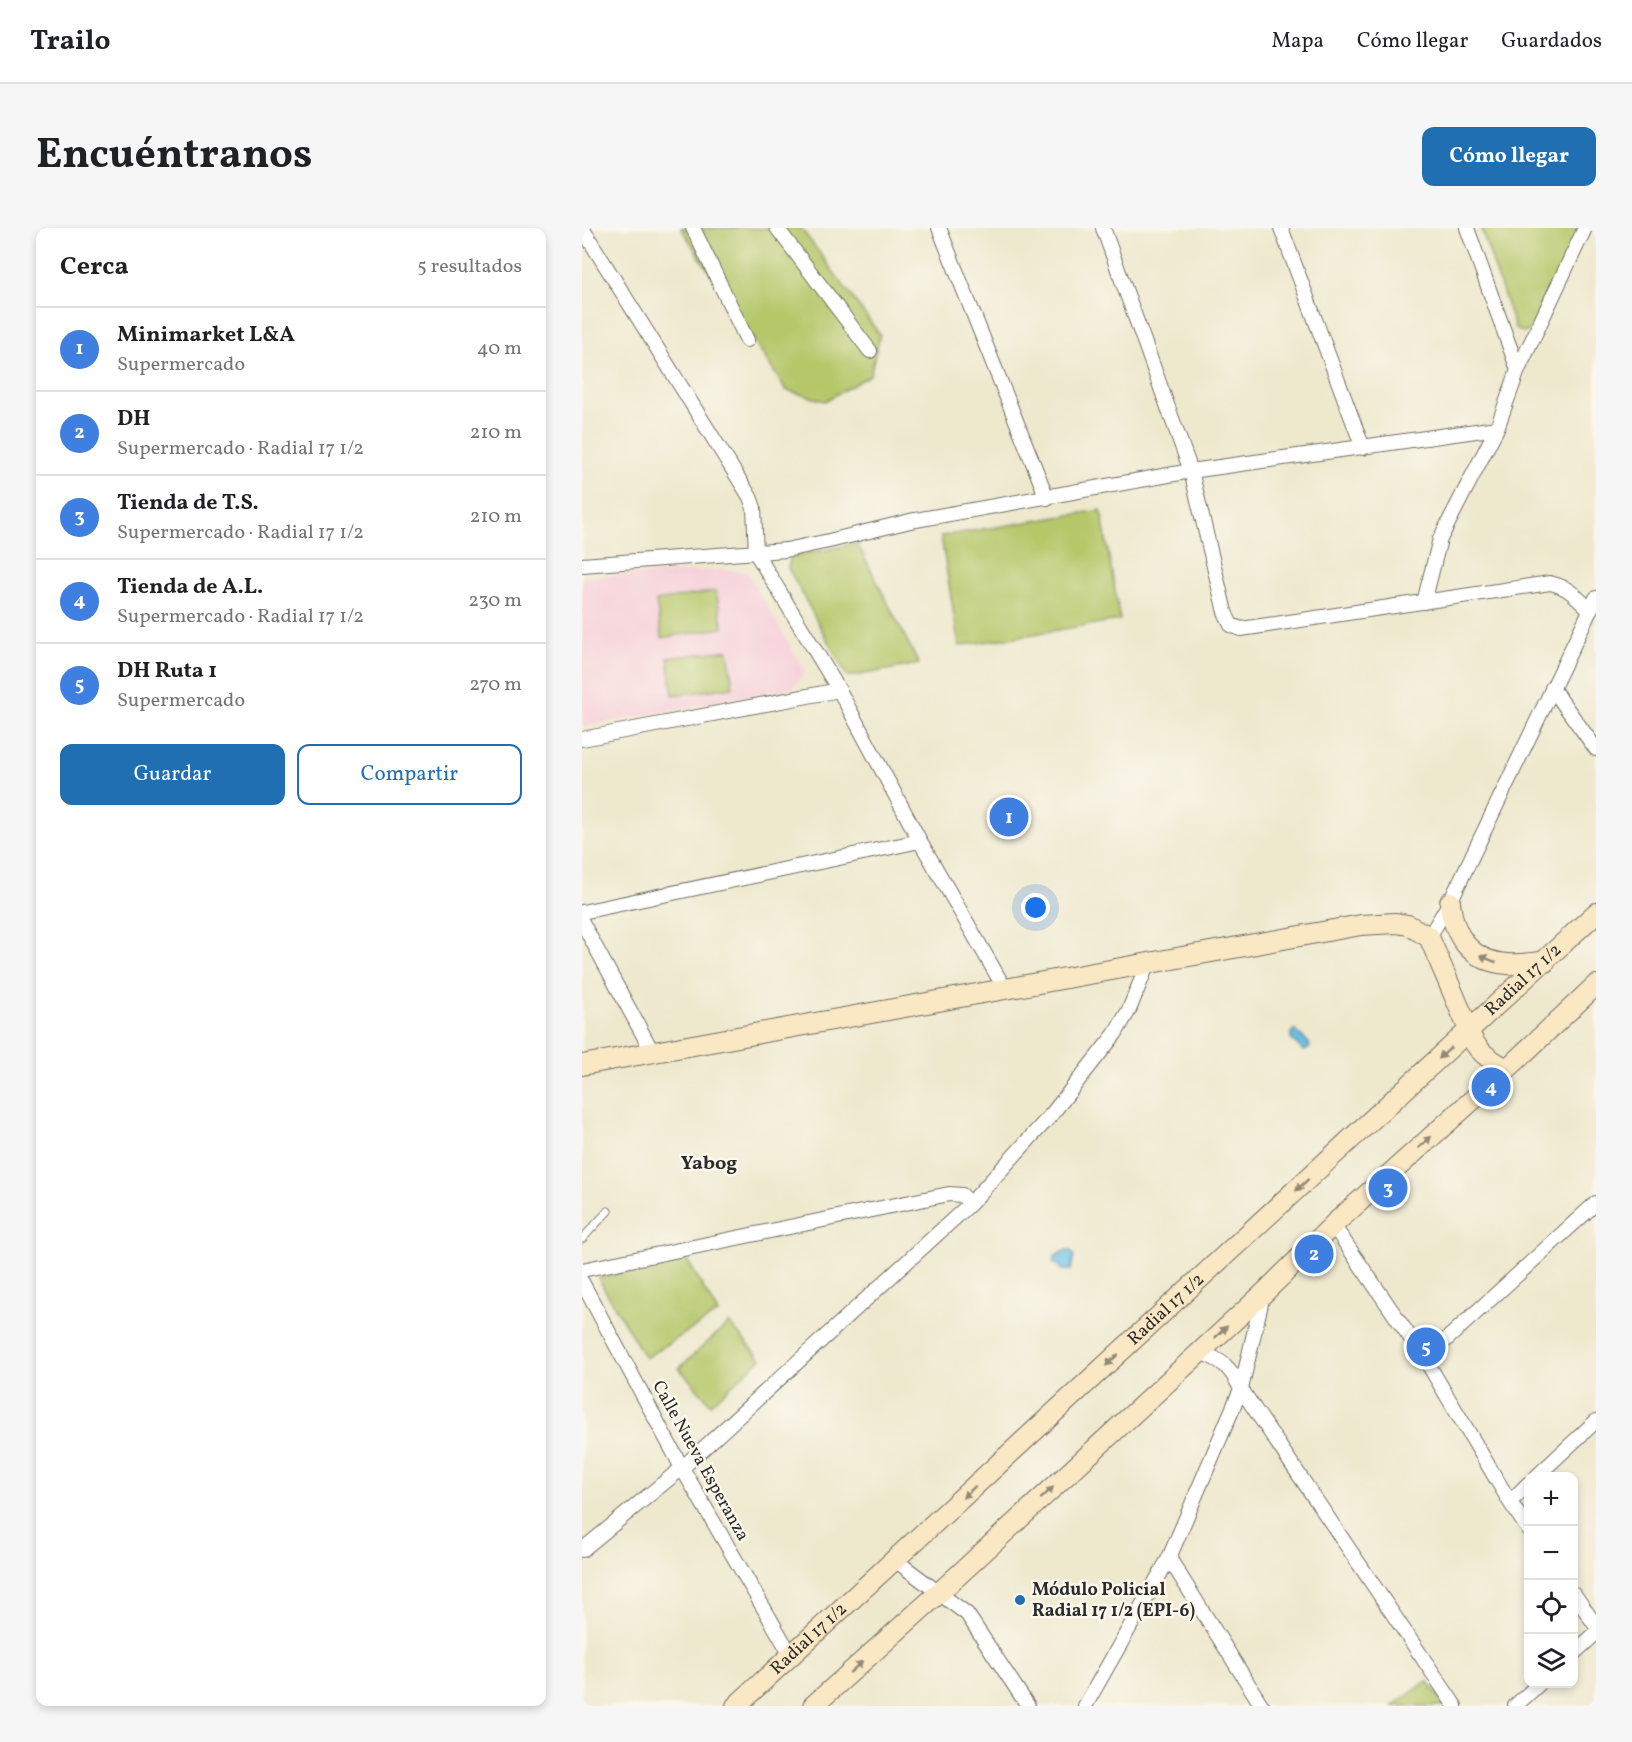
<!DOCTYPE html>
<html lang="es">
<head>
<meta charset="utf-8">
<style>
	body { margin:0; font-family:Vollkorn,serif; background:#f6f6f6; color:#202124 }
	.controls { position:absolute; right:18px; bottom:18px; display:grid; overflow:hidden; border-radius:12px; box-shadow:0 3px 9px #0003 }
	.controls button { width:54px; height:54px; display:grid; place-items:center; padding:0; border:0; border-bottom:2px solid #e0e0e0; background:#fff; color:#202124; font:30px sans-serif }
	.you { position:absolute; left:454px; top:680px; width:21px; height:21px; margin:-15px; border:4px solid #fff; border-radius:50%; background:#1a73e8; box-shadow:0 0 0 9px #1a73e833 }
	.badge { display:grid; place-items:center; width:39px; height:39px; border-radius:50%; background:#1f6fb2; color:#fff; font-size:20px; font-weight:700 }
	.pin { position:absolute; translate:-50% -50%; border:3px solid #fff; box-shadow:0 2px 6px #0006 }
	.list { margin:0; padding:0; list-style:none }
	h2 { display:flex; justify-content:space-between; align-items:center; height:78px; margin:0; padding:0 24px; font-size:26px }
	h2 small { font-size:20px; font-weight:400; color:#757577 }
	.list li { display:grid; grid-template-columns:39px 1fr auto; gap:18px; align-items:center; box-sizing:border-box; height:84px; padding:0 24px; border-top:2px solid #e0e0e0 }
	.list b { display:block; font-size:22px; white-space:nowrap }
	.list p { margin:0; font-size:20px; white-space:nowrap; color:#757577 }
	.list em { font-size:20px; font-style:normal; color:#757577 }
	.actions { display:flex; gap:12px; padding:18px 24px }
	.actions a { flex:1; padding:14px 0; border:2px solid #1f6fb2; border-radius:12px; text-align:center; font-size:21px; color:#1f6fb2 }
	.actions .main { background:#1f6fb2; color:#fff }
	.icon { flex:none; width:33px; height:33px; fill:none; stroke:currentColor; stroke-width:2; stroke-linecap:round; stroke-linejoin:round }
	.map { position:relative; flex:none; width:1014px; height:1478px; overflow:hidden; border-radius:12px }
	header { display:flex; align-items:center; gap:36px; box-sizing:border-box; height:84px; padding:0 30px; background:#fff; border-bottom:2px solid #e0e0e0 }
	header strong { font-size:28px }
	nav { display:flex; gap:33px; margin-inline-start:auto; font-size:21px }
	.intro { display:flex; align-items:center; justify-content:space-between; box-sizing:border-box; height:144px; padding:0 36px }
	h1 { margin:0; font-size:42px }
	.button { padding:15px 27px; border-radius:12px; background:#1f6fb2; color:#fff; font-size:21px; font-weight:700 }
	main { display:flex; gap:36px; padding:0 36px }
	aside { flex:1; background:#fff; border-radius:12px; box-shadow:0 3px 9px #0003 }
	.map>svg:first-child { display:block }
</style>
</head>
<body>
<header>
<strong>Trailo</strong>
<nav><a>Mapa</a><a>Cómo llegar</a><a>Guardados</a></nav>
</header>
<div class="intro"><h1>Encuéntranos</h1><a class="button">Cómo llegar</a></div>
<main>
<aside>
<h2>Cerca<small>5 resultados</small></h2>
<ul class="list">
<li><span class="badge" style="background:#3f7fe0">1</span><div><b>Minimarket L&amp;A</b><p>Supermercado</p></div><em>40 m</em></li>
<li><span class="badge" style="background:#3f7fe0">2</span><div><b>DH</b><p>Supermercado · Radial 17 1/2</p></div><em>210 m</em></li>
<li><span class="badge" style="background:#3f7fe0">3</span><div><b>Tienda de T.S.</b><p>Supermercado · Radial 17 1/2</p></div><em>210 m</em></li>
<li><span class="badge" style="background:#3f7fe0">4</span><div><b>Tienda de A.L.</b><p>Supermercado · Radial 17 1/2</p></div><em>230 m</em></li>
<li><span class="badge" style="background:#3f7fe0">5</span><div><b>DH Ruta 1</b><p>Supermercado</p></div><em>270 m</em></li>
</ul>
<div class="actions"><a class="main">Guardar</a><a>Compartir</a></div>
</aside>
<div class="map">
<svg width="1014" height="1478" viewBox="0 0 1014 1478">
	<rect width="100%" height="100%" fill="#fbf7ec"/>
	<filter id="ink" filterUnits="userSpaceOnUse"><feTurbulence type="fractalNoise" baseFrequency=".0167" numOctaves="2"/><feDisplacementMap in="SourceGraphic" scale="12" xChannelSelector="R" yChannelSelector="G"/><feConvolveMatrix kernelMatrix="1 2 1 2 8 2 1 2 1" color-interpolation-filters="sRGB"/></filter>
	<filter id="wash" filterUnits="userSpaceOnUse"><feTurbulence type="fractalNoise" baseFrequency=".008" numOctaves="4" result="noise"/><feDisplacementMap in="SourceGraphic" scale="24" xChannelSelector="R" yChannelSelector="G"/><feGaussianBlur stdDeviation="1.35" result="paint"/><feColorMatrix in="noise" values="0 0 0 0 0 0 0 0 0 0 0 0 0 0 0 0 0 1.4 0 .05"/><feComposite in="paint" operator="in"/></filter>
	<g filter="url(#wash)">
		<rect width="100%" height="100%" fill="#eee8cd"/>
		<path fill="#f6cfd9" d="M144,342L165,344L223,443L211,460L0,499V349Z"/>
		<path fill="#b6c76a" stroke="#70794a" stroke-width="1.5" d="M99,0H219L298,107L288,147L243,173L204,162Z
			M899,0H1001L951,101C944,105 940,105 933,100Z
			M519,282L538,392L377,418L359,308Z
			M275,315L337,436L272,448H265L206,340L209,329Z
			M134,363L141,400L80,410L74,373Z
			M146,422L151,459L91,467L86,430Z
			M105,1032L136,1085L63,1130L16,1050Z
			M147,1095L179,1131L129,1176L97,1140Z
			M845,1453L864,1478H811Z"/>
		<path fill="#6bbfe7" stroke="#4b7589" stroke-width="1.5" d="M712,802L726,814L728,819L726,821L722,823L709,811V805Z
			M484,1022L489,1023L492,1028L489,1042H480L478,1038L471,1034L473,1028Z"/>
	</g>
	<g filter="url(#ink)">
		<g fill="none" stroke-linecap="round" stroke-linejoin="round">
			<g stroke="#6f6d64" stroke-width="9">
				<path id="lane" d="M0,1011L26,983"/>
			</g>
			<g stroke="#6f6d64" stroke-width="16">
				<path id="street" d="M0,0L168,269L172,280L174,325L257,462L338,613L423,761
					M111,0L165,112
					M195,0L288,123
					M357,0L465,270
					M521,0L609,243L643,384L649,397L659,401L968,355C987,359 995,369 1008,382
					M699,0L781,220
					M885,0L936,142
					M0,337L204,322L247,313L328,293L609,243L915,200
					M842,374L858,311L915,200L936,142L1003,0
					M970,460L1014,521
					M0,511L257,462
					M0,684L338,613
					M0,694L71,825
					M847,709L868,674L1014,370
					M751,997L843,1131L928,1274L946,1301
					M0,1042L367,966L380,967L388,976
					M0,1054L100,1240L209,1427
					M617,1124C641,1132 648,1139 659,1161L873,1478
					M843,1131L1014,975
					M955,1248L1014,1193
					M928,1274L946,1256
					M0,1322L100,1240L388,976L469,887L533,806L547,782L566,735
					M587,1330L680,1478
					M313,1332L385,1386L446,1478
					M992,1366L1014,1398
					M992,1425L1014,1405
					M503,1478L587,1330L659,1161L681,1067
					M933,1478L957,1456"/>
			</g>
			<g stroke="#6f6d64" stroke-width="22">
				<g id="secondary">
					<path d="M868,674C871,708 889,734 926,736C938,737 951,734 963,734"/>
					<path d="M0,837L779,697L814,695L826,697L847,709L887,802C892,822 908,832 925,841"/>
					<path id="s1" d="M154,1478L1014,685"/>
					<path d="M231,1478L358,1364L682,1065L751,997L925,841L1014,757"/>
				</g>
			</g>
			<use href="#lane" stroke="#fff" stroke-width="7"/>
			<use href="#street" stroke="#fff" stroke-width="14"/>
			<use href="#secondary" stroke="#fae7c3" stroke-width="20"/>
		</g>
		<defs><path id="oneway-solid" d="M-6-.8H1V-3.2L6.5 0L1 3.2V.8H-6Z" transform="scale(1.5)"/></defs>
		<g fill="#928977">
			<use href="#oneway-solid" transform="translate(906 731) rotate(-158)"/>
			<use href="#oneway-solid" transform="translate(863 825) rotate(137)"/>
			<use href="#oneway-solid" transform="translate(843 914) rotate(-42)"/>
			<use href="#oneway-solid" transform="translate(720 957) rotate(137)"/>
			<use href="#oneway-solid" transform="translate(639 1104) rotate(-43)"/>
			<use href="#oneway-solid" transform="translate(530 1132) rotate(137)"/>
			<use href="#oneway-solid" transform="translate(387 1264) rotate(137)"/>
			<use href="#oneway-solid" transform="translate(465 1265) rotate(-43)"/>
			<use href="#oneway-solid" transform="translate(274 1439) rotate(-42)"/>
		</g>
	</g>
	<circle fill="#1f6fb2" stroke="#fbf7ec" stroke-width="2" cx="438" cy="1372" r="6"/>
	<g text-anchor="middle" dominant-baseline="central" stroke-width="5" stroke-linejoin="round" paint-order="stroke">
		<g font-size="18" fill="#2b2b2b" stroke="#fbf7ec">
			<text stroke="none"><textPath href="#s1" startOffset="1071">Radial 17 1/2</textPath></text>
			<text stroke="none"><textPath href="#s1" startOffset="585">Radial 17 1/2</textPath></text>
			<text transform="translate(118 1233) rotate(61)">Calle Nueva Esperanza</text>
			<text stroke="none"><textPath href="#s1" startOffset="99">Radial 17 1/2</textPath></text>
		</g>
		<g font-size="18" font-weight="bold" fill="#2b2b2b" stroke="#fbf7ec" text-anchor="start">
			<text x="450" y="1362">Módulo Policial<tspan x="450" dy="21">Radial 17 1/2 (EPI-6)</tspan></text>
		</g>
		<g font-size="20" font-weight="bold" fill="#2b2b2b" stroke="#fbf7ec">
			<text x="127" y="936">Yabog</text>
		</g>
	</g>
</svg>
<div class="controls">
<button>+</button>
<button>−</button>
<button><svg class="icon" aria-label="locate" viewBox="0 0 24 24"><circle cx="12" cy="12" r="6"/><path d="M12 2v4M12 18v4M2 12h4M18 12h4"/></svg></button>
<button><svg class="icon" aria-label="layers" viewBox="0 0 24 24"><path d="M12 4l9 5-9 5-9-5zM3 14l9 5 9-5"/></svg></button>
</div>
<div class="you"></div>
<div class="pin badge" style="left:427px;top:589px;background:#3f7fe0">1</div>
<div class="pin badge" style="left:732px;top:1026px;background:#3f7fe0">2</div>
<div class="pin badge" style="left:806px;top:960px;background:#3f7fe0">3</div>
<div class="pin badge" style="left:909px;top:859px;background:#3f7fe0">4</div>
<div class="pin badge" style="left:844px;top:1119px;background:#3f7fe0">5</div>
</div>
</main>
</body>
</html>
